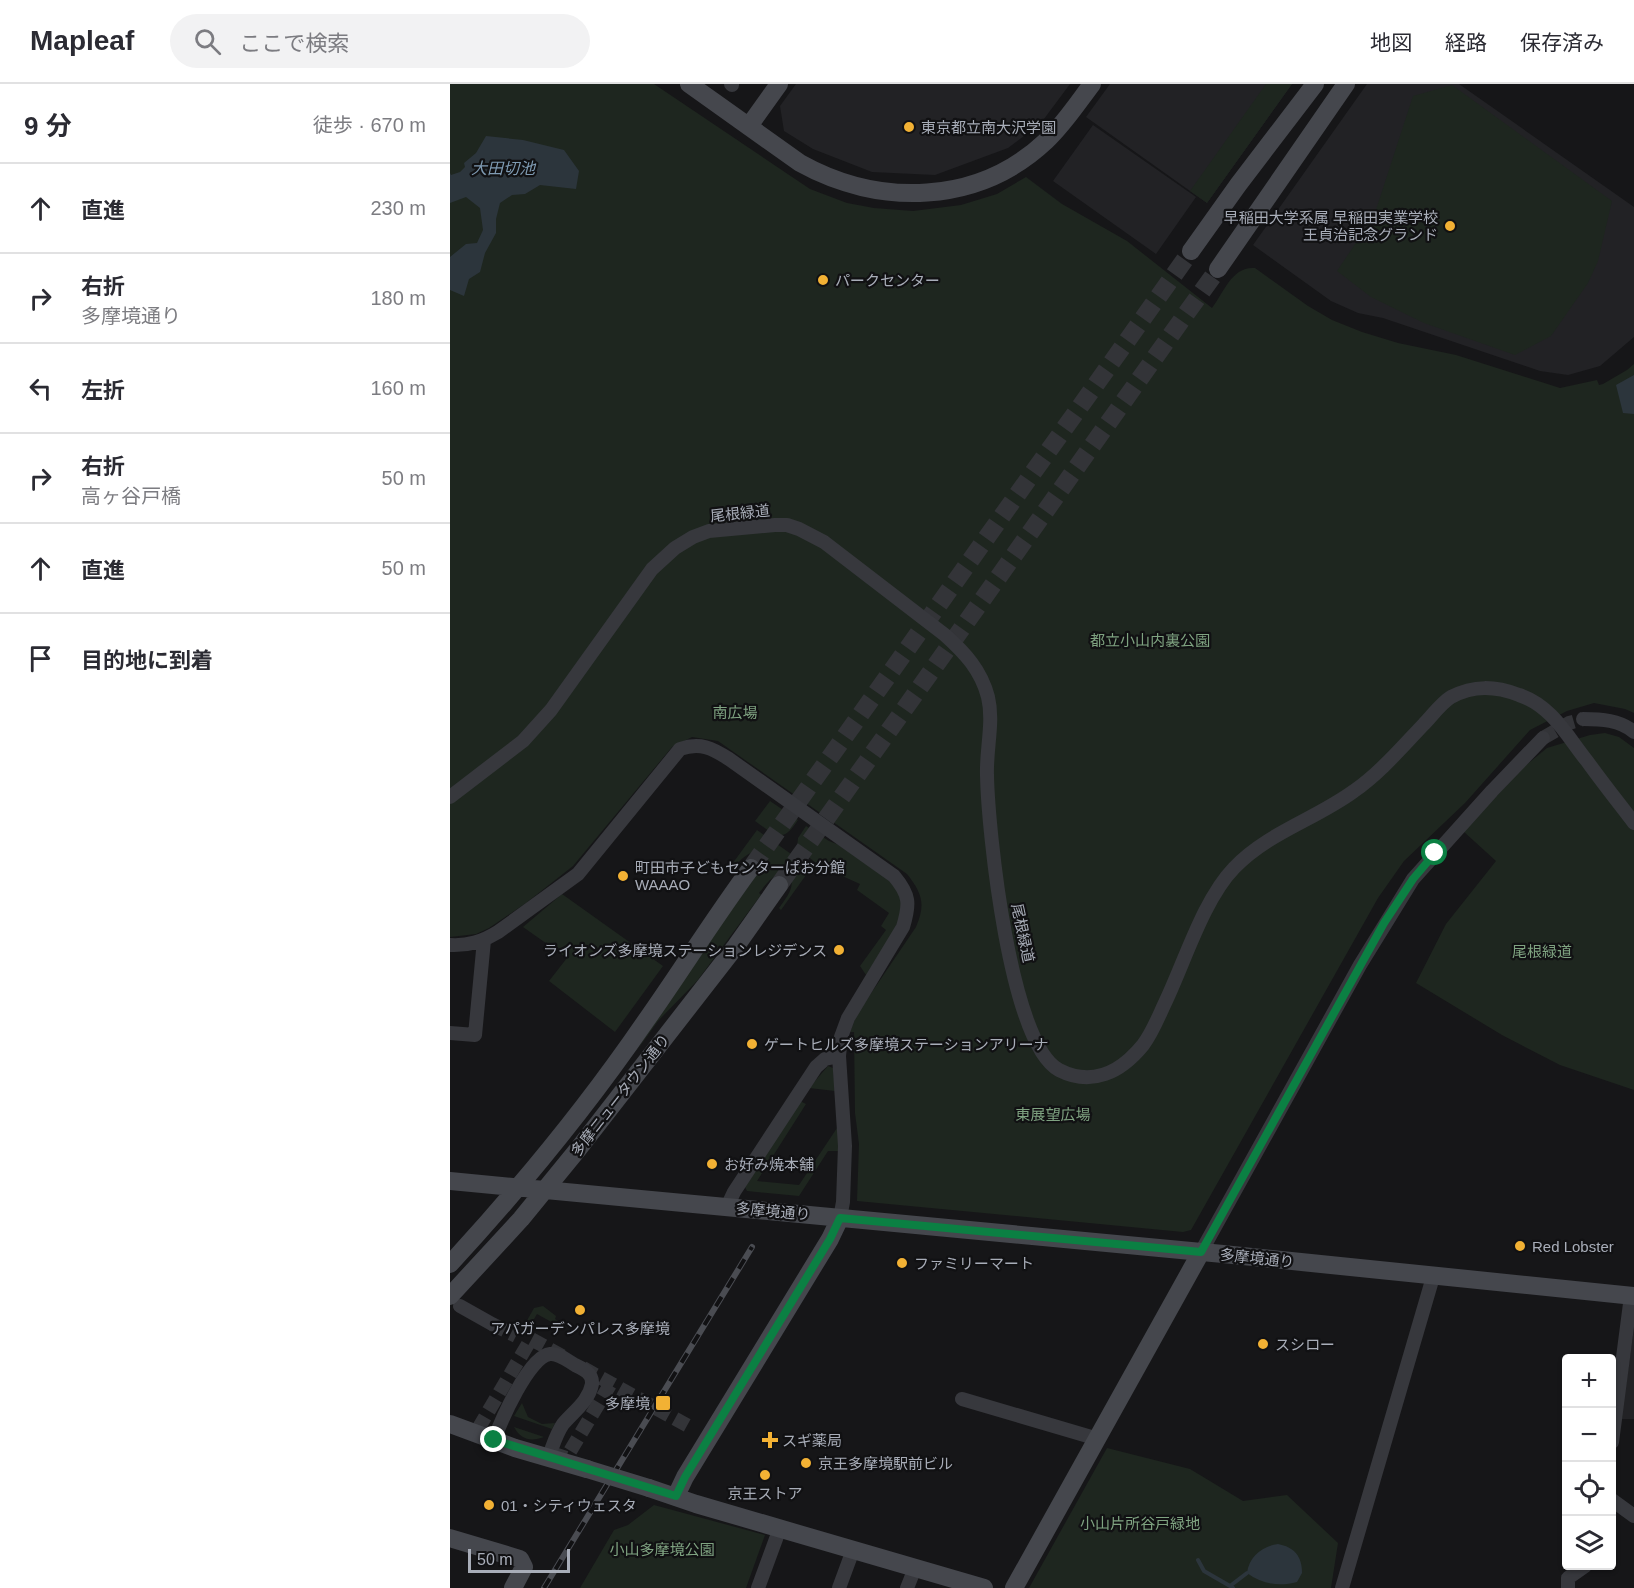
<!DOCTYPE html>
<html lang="ja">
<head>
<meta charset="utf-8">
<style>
	body { margin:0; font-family:Arial,"Noto Sans JP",sans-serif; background:#f2f2f3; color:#2b2b33 }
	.controls { position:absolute; right:18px; bottom:18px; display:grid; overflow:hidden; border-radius:6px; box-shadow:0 2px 4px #0004 }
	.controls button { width:54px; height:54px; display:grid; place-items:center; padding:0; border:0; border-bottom:2px solid #e1e1e2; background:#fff; color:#2b2b33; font:30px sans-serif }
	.scale { position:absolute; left:18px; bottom:15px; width:102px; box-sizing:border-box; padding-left:6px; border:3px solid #a8adb8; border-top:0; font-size:16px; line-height:21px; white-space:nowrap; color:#a8adb8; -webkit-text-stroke:4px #111113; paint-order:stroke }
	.stop { position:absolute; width:18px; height:18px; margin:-14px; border:4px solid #0b8043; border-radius:50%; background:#fff }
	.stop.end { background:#0b8043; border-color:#fff; box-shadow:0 2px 6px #0008 }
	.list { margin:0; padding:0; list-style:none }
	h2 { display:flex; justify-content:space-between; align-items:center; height:78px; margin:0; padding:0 24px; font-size:26px }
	h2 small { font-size:20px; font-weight:400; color:#7c7c81 }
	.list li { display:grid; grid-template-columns:39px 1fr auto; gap:18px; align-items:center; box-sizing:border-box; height:90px; padding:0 24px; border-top:2px solid #e1e1e2 }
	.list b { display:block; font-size:22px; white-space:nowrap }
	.list p { margin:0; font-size:20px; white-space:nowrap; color:#7c7c81 }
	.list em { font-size:20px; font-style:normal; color:#7c7c81 }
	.icon { flex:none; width:33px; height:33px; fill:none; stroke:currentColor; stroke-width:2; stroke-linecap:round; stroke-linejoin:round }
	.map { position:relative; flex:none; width:1184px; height:1504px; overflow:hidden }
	header { display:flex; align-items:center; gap:36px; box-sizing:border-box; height:84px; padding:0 30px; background:#fff; border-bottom:2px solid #e1e1e2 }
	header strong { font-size:28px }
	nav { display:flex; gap:33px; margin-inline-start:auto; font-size:21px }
	.search { width:420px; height:54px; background:#f2f2f3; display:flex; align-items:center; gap:15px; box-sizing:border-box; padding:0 21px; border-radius:33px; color:#7c7c81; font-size:22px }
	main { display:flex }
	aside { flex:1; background:#fff }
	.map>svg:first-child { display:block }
</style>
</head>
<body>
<header>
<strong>Mapleaf</strong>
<div class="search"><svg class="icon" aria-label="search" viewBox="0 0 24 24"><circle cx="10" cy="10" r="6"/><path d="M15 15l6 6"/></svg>ここで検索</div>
<nav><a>地図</a><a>経路</a><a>保存済み</a></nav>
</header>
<main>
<aside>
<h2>9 分<small>徒歩 · 670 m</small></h2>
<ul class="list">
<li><svg class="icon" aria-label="ahead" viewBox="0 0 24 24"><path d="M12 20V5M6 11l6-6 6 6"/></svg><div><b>直進</b></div><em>230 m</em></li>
<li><svg class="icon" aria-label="right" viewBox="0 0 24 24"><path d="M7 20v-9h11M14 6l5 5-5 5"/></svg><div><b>右折</b><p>多摩境通り</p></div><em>180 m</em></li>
<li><svg class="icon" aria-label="left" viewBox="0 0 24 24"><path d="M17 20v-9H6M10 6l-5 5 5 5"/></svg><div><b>左折</b></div><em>160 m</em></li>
<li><svg class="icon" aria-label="right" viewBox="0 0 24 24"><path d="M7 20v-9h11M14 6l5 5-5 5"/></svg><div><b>右折</b><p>高ヶ谷戸橋</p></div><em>50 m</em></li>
<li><svg class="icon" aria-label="ahead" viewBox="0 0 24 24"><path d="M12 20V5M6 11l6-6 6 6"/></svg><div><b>直進</b></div><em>50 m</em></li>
<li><svg class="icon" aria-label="arrive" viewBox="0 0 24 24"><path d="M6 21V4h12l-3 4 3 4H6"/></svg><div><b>目的地に到着</b></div></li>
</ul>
</aside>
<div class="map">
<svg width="1184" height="1504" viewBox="0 0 1184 1504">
	<rect width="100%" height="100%" fill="#161618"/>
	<path fill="#222225" d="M346,0H620L591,39L558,64L485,91L422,88L363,65L334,47L330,22Z
		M660,0H842L757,119L636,33Z
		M917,0H1009L1184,123V253L1150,282L1118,291L1090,287L933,234L908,229L881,217L803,161Z
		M643,41L746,113L706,170L603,97Z
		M1184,1244V1335H1171Z"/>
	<path fill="#1e261f" d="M0,0H204L360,105L397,119L424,124L463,127L511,121L547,110L576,93L612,120L677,157L762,224C774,208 782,182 805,184L858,222L882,236L912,248L948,259L1006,271L1110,304L1147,296L1149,301L1153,300L1177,286L1184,280V629L1175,625L1144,619L1117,627L1080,646L1015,719L954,777L928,814L741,1146L733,1148L407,1117L409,1060L405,1029L404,948H400L407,930L466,843C476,820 472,809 457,790L268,657L242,653L222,663L123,782L76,819L39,844L26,850L0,853Z
		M816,0H842L757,119L740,107Z
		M1002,1L1162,117L1148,177L1138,199L1101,252L1065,271L974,239L921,213L887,187L924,132L963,12Z
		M1155,649L1169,653L1184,664V1006L1110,981L1052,951L966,899L996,840L1046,777L1013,747L1075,682L1097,664L1140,651Z
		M320,717L348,736C332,761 325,751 305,737Z
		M356,742L379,757L389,761L440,797L447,805L453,822L449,840L416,891L410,882L436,846L431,842L439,829L407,806L410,800L370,782L347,764L348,754Z
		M307,746L361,784L331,826L329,824C336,814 347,802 339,789C325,787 317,799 309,809L311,811L247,897L208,937L185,969L238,886L308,789L312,779V772L307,767C294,770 287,779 279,789L277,787Z
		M112,810L213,882L165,948L99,897L117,874L73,843Z
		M378,982L383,984L385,1007L359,1004Z
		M350,1017L356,1020L307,1097L349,1101L389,1041L388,1067H378L349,1112L297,1107L295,1103Z
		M93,1222L106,1232L105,1235L116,1242L114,1245L87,1230L74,1252L70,1249L84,1224Z
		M72,1319L78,1333L92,1340L105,1339L102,1345L64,1332Z
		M64,1343L94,1353C81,1358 71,1356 64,1343Z
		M657,1364L740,1385L793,1417L837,1411L888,1459L881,1504H579Z
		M204,1421L315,1451L296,1504H130L164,1446L178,1441Z"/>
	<path fill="#2c353c" d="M36,52L73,56L114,66L129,87L126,105L90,101L75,110L62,111L50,119L46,135V149L35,169L30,188L19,195L14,212L0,206V173L16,160L27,159L33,146L30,124L16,113L0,119V89L1,91L10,88L15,83L14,79L26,69Z
		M1184,291V330L1173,329L1166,301Z
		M828,1460C844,1463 852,1472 852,1489L847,1498C829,1503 812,1500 797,1489C799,1473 812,1462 828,1460Z"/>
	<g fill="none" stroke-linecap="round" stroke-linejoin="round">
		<path stroke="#2c353c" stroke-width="4" d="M748,1476L754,1487L780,1502
			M783,1504L780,1502L797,1489"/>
		<path stroke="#333438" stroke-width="14" stroke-dasharray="14 7" stroke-linecap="butt" d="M1093,654L1119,639L1133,635
			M42,1240L66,1252
			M133,1284L240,1343
			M28,1345L81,1255L114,1273
			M104,1370L116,1374L161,1299"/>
		<path stroke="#333438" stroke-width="18" stroke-dasharray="18 9" stroke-linecap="butt" d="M301,784L741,167
			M329,801L768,185"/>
		<path stroke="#37383d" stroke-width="14" d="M281,0L282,1
			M1133,635C1151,635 1170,636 1184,648
			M0,713L73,657L101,626L202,485L225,464L243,453L259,447L325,441H337L349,445L374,458L495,551C515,569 531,586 538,613C544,638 536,665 537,691C538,746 560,960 609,986C642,1003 671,988 693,961C702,949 708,934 714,921C734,880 753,816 784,784C817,749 866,735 904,707C930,689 952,663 974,640C982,632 991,619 1001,613C1024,601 1045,602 1069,611C1102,622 1117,652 1137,677C1152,698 1168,718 1184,739
			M0,861C18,862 32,858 48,848L128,790L230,665C250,658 262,664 279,675L444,792C460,811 460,820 453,843L398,934L391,953L389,972L395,1062L393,1118L390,1134
			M0,949L25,951L34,856
			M277,1123L284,1108L366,983L375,975L389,972
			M751,1168L910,881L963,795L1042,707L1093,654
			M10,1222L42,1240
			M512,1315L648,1355
			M44,1356C51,1337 79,1272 100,1270C109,1269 118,1277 125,1281C133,1285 143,1289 142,1300C139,1317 124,1327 113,1340C106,1350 103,1362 98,1374
			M1162,1358L1181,1212
			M1162,1416L1184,1432
			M308,1504L330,1444
			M389,1504L403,1466
			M457,1504L465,1484
			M892,1504L983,1193
			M1118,1504V1494L1135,1482"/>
		<path stroke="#45474d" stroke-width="18" d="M239,0L350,79C429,123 528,121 596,57C614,40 627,20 642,0
			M299,42L329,0
			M741,167L788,101L865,0
			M768,185L896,0
			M0,1097L773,1170L1184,1212
			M0,1180C70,1104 136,1024 195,938C231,887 264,834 301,784
			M0,1212L71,1135L129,1064L286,862L329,801
			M0,1340L65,1364L137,1385
			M199,1404L246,1420L534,1504
			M226,1412L235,1393L380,1155L390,1134
			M0,1454L70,1475L74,1483L63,1504
			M564,1504L751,1168"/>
		<g stroke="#4a4c52" stroke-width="6">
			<path id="rail" d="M94,1504L302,1163"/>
		</g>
		<use href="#rail" stroke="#111113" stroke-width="4" stroke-dasharray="11" stroke-linecap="butt"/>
		<path stroke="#45474d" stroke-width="18" d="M137,1385L199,1404"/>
	</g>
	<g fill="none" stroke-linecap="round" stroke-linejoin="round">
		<path stroke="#0b8043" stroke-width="8" d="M44,1356L226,1412L235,1393L380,1155L390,1134L751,1168L934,839L963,795L985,769"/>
	</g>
	<g fill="#f2b134" stroke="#111113" stroke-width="2">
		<circle cx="459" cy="43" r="6"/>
		<circle cx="1000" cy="142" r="6"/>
		<circle cx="373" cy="196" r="6"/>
		<circle cx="173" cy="792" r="6"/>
		<circle cx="389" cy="866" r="6"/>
		<circle cx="302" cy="960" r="6"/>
		<circle cx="262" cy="1080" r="6"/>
		<circle cx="1070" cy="1162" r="6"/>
		<circle cx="452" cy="1179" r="6"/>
		<circle cx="130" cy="1226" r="6"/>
		<circle cx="813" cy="1260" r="6"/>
		<rect x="205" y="1311" width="16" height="16" rx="3"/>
		<path d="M317 1347h6v6h6v6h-6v6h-6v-6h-6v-6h6z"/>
		<circle cx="356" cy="1379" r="6"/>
		<circle cx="315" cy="1391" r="6"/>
		<circle cx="39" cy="1421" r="6"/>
	</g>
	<g text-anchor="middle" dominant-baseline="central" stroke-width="4.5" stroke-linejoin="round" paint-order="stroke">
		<g font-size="15" fill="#a8adb8" stroke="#111113" text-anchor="start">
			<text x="471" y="43">東京都立南大沢学園</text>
			<text x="988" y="133" text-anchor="end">早稲田大学系属 早稲田実業学校<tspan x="988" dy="17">王貞治記念グランド</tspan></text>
			<text x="385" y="196">パークセンター</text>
			<text x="185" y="783">町田市子どもセンターぱお分館<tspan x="185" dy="17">WAAAO</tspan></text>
			<text x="377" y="866" text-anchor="end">ライオンズ多摩境ステーションレジデンス</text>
			<text x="314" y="960">ゲートヒルズ多摩境ステーションアリーナ</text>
			<text x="274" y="1080">お好み焼本舗</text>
			<text x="1082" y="1162">Red Lobster</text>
			<text x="464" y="1179">ファミリーマート</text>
			<text x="130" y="1244" text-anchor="middle">アパガーデンパレス多摩境</text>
			<text x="825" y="1260">スシロー</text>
			<text x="200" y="1319" text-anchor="end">多摩境</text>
			<text x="332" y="1356">スギ薬局</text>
			<text x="368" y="1379">京王多摩境駅前ビル</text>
			<text x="315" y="1409" text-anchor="middle">京王ストア</text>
			<text x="51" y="1421">01・シティウェスタ</text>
		</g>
		<g font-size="15" fill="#a8adb8" stroke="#111113">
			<text transform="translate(290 429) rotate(-6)">尾根緑道</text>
			<text transform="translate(573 849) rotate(78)">尾根緑道</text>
			<text transform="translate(170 1011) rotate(-52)">多摩ニュータウン通り</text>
			<text transform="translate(323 1127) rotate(5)">多摩境通り</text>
			<text transform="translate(807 1174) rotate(6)">多摩境通り</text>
		</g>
		<g font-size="15" fill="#7fa381" stroke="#111113">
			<text x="700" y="556">都立小山内裏公園</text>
			<text x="285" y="628">南広場</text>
			<text x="1092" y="867">尾根緑道</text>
			<text x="603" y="1030">東展望広場</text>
			<text x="690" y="1439">小山片所谷戸緑地</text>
			<text x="212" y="1465">小山多摩境公園</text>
		</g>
		<g font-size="16" font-style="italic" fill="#7f9bb3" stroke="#111113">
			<text x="53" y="84">大田切池</text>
		</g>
	</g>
</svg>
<div class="controls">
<button>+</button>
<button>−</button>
<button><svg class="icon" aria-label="locate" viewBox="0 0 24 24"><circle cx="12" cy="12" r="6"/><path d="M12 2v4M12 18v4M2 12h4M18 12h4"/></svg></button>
<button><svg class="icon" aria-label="layers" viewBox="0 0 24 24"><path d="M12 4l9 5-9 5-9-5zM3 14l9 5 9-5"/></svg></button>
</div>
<div class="scale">50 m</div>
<div class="stop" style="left:985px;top:769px"></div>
<div class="stop end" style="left:44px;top:1356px"></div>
</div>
</main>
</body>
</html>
